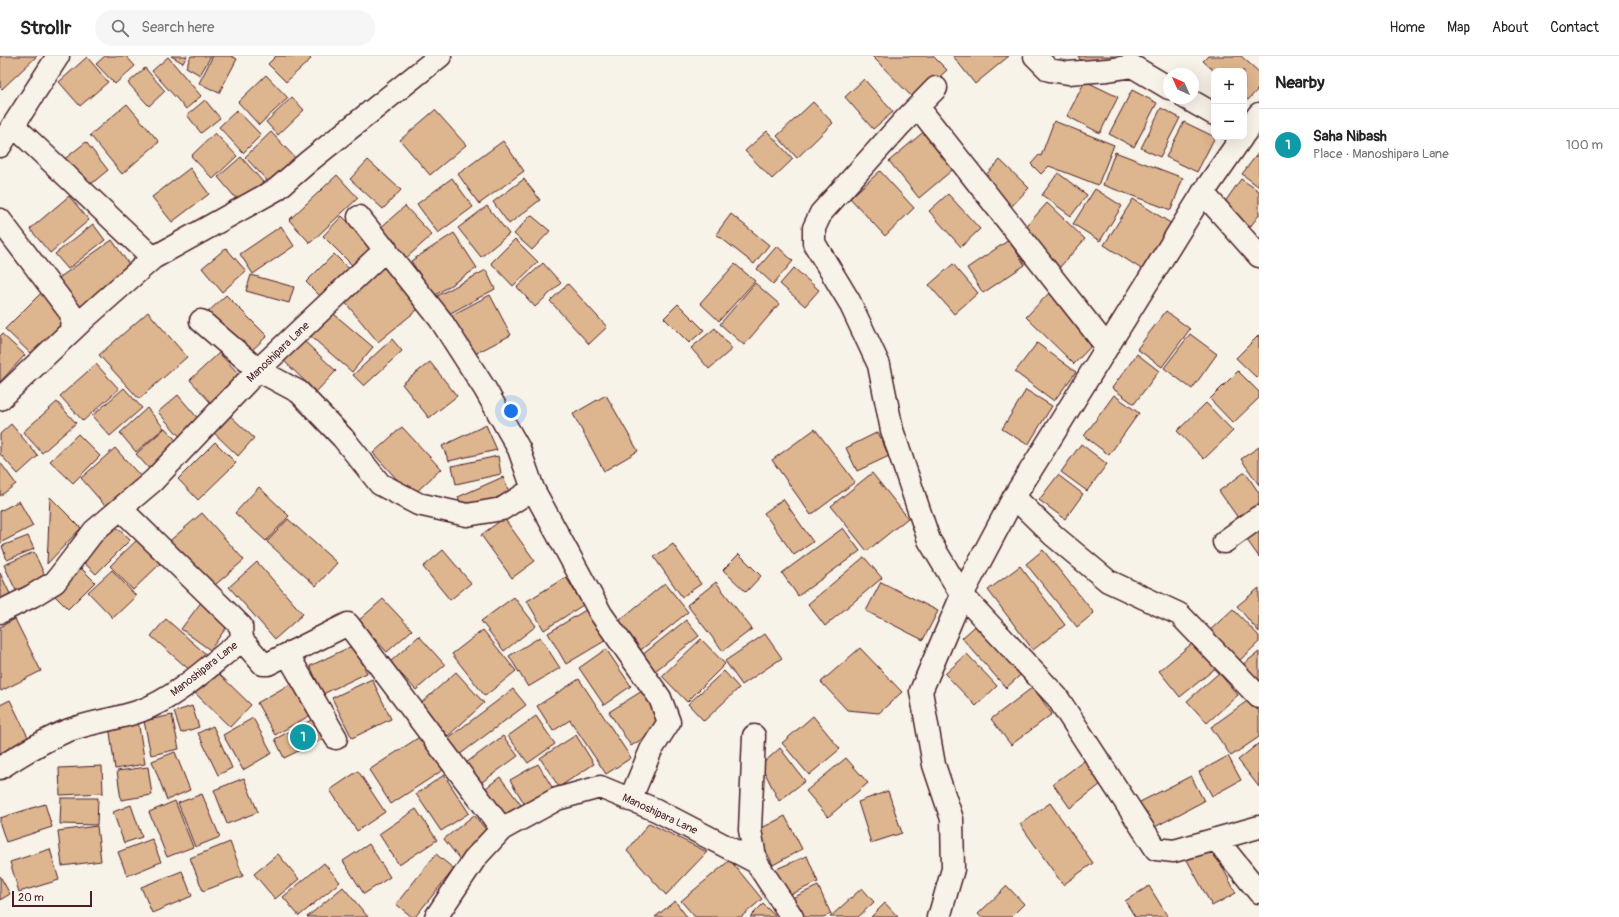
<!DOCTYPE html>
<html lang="en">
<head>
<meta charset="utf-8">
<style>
	body { margin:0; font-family:Pangolin,sans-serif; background:#f6f6f6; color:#222 }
	.controls { position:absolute; right:12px; top:12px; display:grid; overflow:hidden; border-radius:8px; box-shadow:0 4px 16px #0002 }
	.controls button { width:36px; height:36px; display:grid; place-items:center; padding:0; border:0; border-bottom:1px solid #e0e0e0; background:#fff; color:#222; font:20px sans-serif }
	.compass { position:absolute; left:1163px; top:12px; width:36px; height:36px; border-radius:50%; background:#fff; box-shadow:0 4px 16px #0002; rotate:315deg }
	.scale { position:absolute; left:12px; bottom:10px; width:80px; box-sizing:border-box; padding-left:4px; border:2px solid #4a1f2b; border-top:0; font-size:11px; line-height:14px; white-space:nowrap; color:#4a1f2b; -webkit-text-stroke:3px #f7f3e8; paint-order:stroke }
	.you { position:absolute; left:511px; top:355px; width:14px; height:14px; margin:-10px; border:3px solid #fff; border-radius:50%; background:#1a73e8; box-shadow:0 0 0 6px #1a73e833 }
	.badge { display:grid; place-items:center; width:26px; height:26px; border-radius:50%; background:#4a1f2b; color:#fff; font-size:13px; font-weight:700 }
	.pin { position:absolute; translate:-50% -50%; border:2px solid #fff; box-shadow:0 1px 4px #0006 }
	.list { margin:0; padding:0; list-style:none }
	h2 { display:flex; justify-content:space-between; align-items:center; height:52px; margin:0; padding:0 16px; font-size:17px }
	h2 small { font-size:13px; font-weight:400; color:#767676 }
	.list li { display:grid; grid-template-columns:26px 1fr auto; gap:12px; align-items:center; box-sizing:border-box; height:72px; padding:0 16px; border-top:1px solid #e0e0e0 }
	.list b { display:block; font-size:15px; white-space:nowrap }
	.list p { margin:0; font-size:13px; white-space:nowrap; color:#767676 }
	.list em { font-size:13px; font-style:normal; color:#767676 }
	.icon { flex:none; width:22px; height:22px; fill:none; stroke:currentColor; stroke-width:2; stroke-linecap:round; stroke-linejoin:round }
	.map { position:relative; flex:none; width:1259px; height:861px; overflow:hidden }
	header { display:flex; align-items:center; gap:24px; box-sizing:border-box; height:56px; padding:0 20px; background:#fff; border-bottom:1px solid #e0e0e0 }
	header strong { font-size:19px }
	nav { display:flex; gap:22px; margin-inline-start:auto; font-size:14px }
	.search { width:280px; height:36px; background:#f6f6f6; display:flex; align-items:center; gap:10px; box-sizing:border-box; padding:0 14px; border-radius:22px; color:#767676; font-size:15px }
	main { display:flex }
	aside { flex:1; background:#fff }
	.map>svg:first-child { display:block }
</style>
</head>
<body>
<header>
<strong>Strollr</strong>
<div class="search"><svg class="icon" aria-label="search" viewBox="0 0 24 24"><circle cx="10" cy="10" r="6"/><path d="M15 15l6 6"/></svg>Search here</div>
<nav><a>Home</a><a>Map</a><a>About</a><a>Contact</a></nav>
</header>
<main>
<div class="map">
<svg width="1259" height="861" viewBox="0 0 1259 861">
	<rect width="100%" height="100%" fill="#f7f3e8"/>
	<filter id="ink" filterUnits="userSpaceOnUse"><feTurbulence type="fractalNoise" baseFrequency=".025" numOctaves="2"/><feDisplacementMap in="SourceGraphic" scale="8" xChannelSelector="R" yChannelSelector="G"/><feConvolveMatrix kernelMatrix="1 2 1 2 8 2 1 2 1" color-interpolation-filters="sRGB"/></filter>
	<g filter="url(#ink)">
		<path fill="#ddb58e" stroke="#4a1f2b" d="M0,0H37L2,33L0,31Z
			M105,0H126L135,10L115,28L96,8Z
			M171,0H187L183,7Z
			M191,0H211L200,19L186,11Z
			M213,0H231L237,3L219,37L199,27Z
			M276,0H308L311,3L286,26L268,8Z
			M872,0H933L947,14L915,44Z
			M953,0H1009L975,28Z
			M1078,0H1117L1119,3L1083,8Z
			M1208,0H1241L1259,16V32L1248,44L1244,41V15H1214L1203,5Z
			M87,1L108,26L80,50L59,26Z
			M168,1L201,40L186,53L152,15Z
			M145,12L165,35L149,50L128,27Z
			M266,19L288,42L259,69L238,46Z
			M864,23L893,56L873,73L845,41Z
			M1085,25L1118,41L1100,77L1067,60Z
			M1132,34L1157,47L1134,91L1109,78Z
			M292,41L304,54L278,79L266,66Z
			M205,44L220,62L201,77L187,59Z
			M813,46L833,67L797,102L777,80Z
			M127,48L159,86L122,118L90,79Z
			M1161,52L1180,62L1160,101L1141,92Z
			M237,54L261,79L243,97L219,71Z
			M435,54L466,89L430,119L400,84Z
			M1054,65L1114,89L1098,129L1049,110L1041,118L1031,108L1039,99L1041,100Z
			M1184,66L1215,81L1197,116L1166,101Z
			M927,73L957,110L919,142L889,105Z
			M767,75L793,103L772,123L745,95Z
			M271,76L300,107L274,132L245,101Z
			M215,77L237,100L213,123L191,100Z
			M503,85L524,115L479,148L458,118Z
			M86,86L108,114L85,133L62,105Z
			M1115,96L1183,122L1171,154L1103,129Z
			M1259,96V131L1242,118Z
			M241,101L263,126L239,146L218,121Z
			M368,104L401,134L383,153L350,123Z
			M1000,104L1029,132L1009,153L980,125Z
			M190,112L209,138L172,166L152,141Z
			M880,115L914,152L885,180L850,142Z
			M1058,117L1087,139L1071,160L1042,139Z
			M337,119L358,142L310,187L289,164Z
			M452,122L473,151L438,177L417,148Z
			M524,123L540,144L509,168L493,146Z
			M1241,123L1259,135V159L1250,171L1222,150Z
			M1095,133L1122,150L1100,185L1073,168Z
			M948,138L980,173L961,191L929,155Z
			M69,140L89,164L50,197L30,173Z
			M1133,143L1172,168L1143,214L1104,189Z
			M1047,147L1085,183L1059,212L1020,177Z
			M405,150L432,179L405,203L379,173Z
			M487,150L509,178L481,201L458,172Z
			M731,158L769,189L754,208L716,178Z
			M531,159L550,175L532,194L514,178Z
			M342,160L374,192L355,212L323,180Z
			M93,168L105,184L68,213L55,198Z
			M281,170L294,190L253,218L240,198Z
			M454,177L477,212L434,240L411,205Z
			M515,183L538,206L513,230L491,207Z
			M112,184L135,217L79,256L56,224Z
			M1009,184L1025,209L983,237L967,212Z
			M777,190L793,205L773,228L757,213Z
			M226,192L246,215L222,236L202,212Z
			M334,198L351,215L322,242L306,226Z
			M543,207L561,227L535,251L517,231Z
			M387,208L422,250L378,286L344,245Z
			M735,208L755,225L719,265L700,247Z
			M953,208L978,237L954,258L929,229Z
			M794,212L819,234L805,250L780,228Z
			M486,214L495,233L447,259L437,240Z
			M251,219L294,231L289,247L246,235Z
			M755,227L779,248L744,289L720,268Z
			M568,228L607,271L589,288L550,245Z
			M43,235L69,260L31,298L5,273Z
			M1049,237L1097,284L1074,308L1026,261Z
			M226,239L267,280L248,298L207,257Z
			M490,239L511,279L471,300L450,260Z
			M678,248L704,274L689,287L664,262Z
			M328,253L373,291L352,316L307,277Z
			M1166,255L1190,273L1162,311L1137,293Z
			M148,256L187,301L139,343L99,299Z
			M715,272L732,293L709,313L691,292Z
			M2,278L25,299L0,326V280Z
			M1190,278L1217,298L1192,333L1164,312Z
			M1259,279V320L1257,322L1236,302Z
			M299,280L336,315L316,336L279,300Z
			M392,283L402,295L364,330L353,319Z
			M1037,287L1076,316L1054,345L1015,316Z
			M219,297L239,318L210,346L190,324Z
			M1137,298L1159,315L1134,348L1112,332Z
			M430,306L457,340L429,362L402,328Z
			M96,308L119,333L83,365L60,340Z
			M1238,315L1259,336V342L1233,367L1210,343Z
			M124,332L142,352L110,380L92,360Z
			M1026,334L1052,350L1028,389L1002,373Z
			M178,339L201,366L182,383L158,356Z
			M606,339L638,395L604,415L573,358Z
			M1114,339L1139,357L1109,399L1084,380Z
			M57,346L76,367L42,397L23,376Z
			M1206,347L1233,375L1204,403L1177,375Z
			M147,352L164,372L136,396L120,377Z
			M224,354L254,382L238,400L208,371Z
			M11,368L38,400L18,418L0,398V378Z
			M486,369L497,394L449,405L442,390Z
			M402,371L441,413L412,440L373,397Z
			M165,372L181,390L152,416L136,398Z
			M815,373L855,426L811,459L772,404Z
			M878,376L889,400L857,415L846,392Z
			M78,378L100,400L73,427L50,405Z
			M215,386L236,407L198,444L178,423Z
			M1081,388L1107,408L1087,435L1061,416Z
			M1259,391V429L1241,403Z
			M115,392L142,422L108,453L81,422Z
			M498,400L501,418L456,428L452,410Z
			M0,406L16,428L0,440Z
			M1245,416L1259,437V454L1241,466L1219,435Z
			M872,417L908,462L867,495L831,450Z
			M1058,419L1083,438L1065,463L1039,444Z
			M503,421L509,436L465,456L458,441Z
			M259,431L289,460L266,485L235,457Z
			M50,441L81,472L47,508Z
			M783,443L813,486L794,499L764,457Z
			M19,445L33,470L0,487V455Z
			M202,457L244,504L208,535L166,488Z
			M504,462L535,505L512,522L481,479Z
			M288,463L337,507L316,530L267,486Z
			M1259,465V501L1242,477Z
			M113,468L130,484L96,518L80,503Z
			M843,472L860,495L798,540L782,517Z
			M28,480L34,493L7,504L2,490Z
			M140,481L163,505L133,534L110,510Z
			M673,488L701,528L682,541L654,501Z
			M443,494L471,527L450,544L423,511Z
			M1043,494L1094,557L1077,571L1026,508Z
			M34,496L47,524L17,537L4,509Z
			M739,498L761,520L746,536L723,514Z
			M864,501L882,522L825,570L808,548Z
			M257,506L303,558L275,583L229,531Z
			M1020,510L1065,569L1033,594L988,534Z
			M81,512L95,526L68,553L54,539Z
			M112,514L136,540L113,562L88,536Z
			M0,517L12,542L0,548Z
			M566,521L583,549L544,574L527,545Z
			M716,526L752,573L723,595L687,549Z
			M881,526L938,555L923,584L866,555Z
			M665,527L688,556L637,597L615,568Z
			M1259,532V576L1237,550Z
			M514,541L536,570L504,595L481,565Z
			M383,543L412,574L387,596L358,565Z
			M202,545L231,565L210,594L181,573Z
			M589,552L608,583L566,608L548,577Z
			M1233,553L1259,580V586L1237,607L1208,576Z
			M15,563L41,615L1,635L0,633V571Z
			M166,563L208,600L193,617L151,580Z
			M686,564L699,580L655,615L642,599Z
			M982,564L1026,614L1006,632L962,582Z
			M483,574L516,615L485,640L452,598Z
			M765,578L782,602L742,629L725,605Z
			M419,580L445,609L416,634L390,606Z
			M540,581L560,612L528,631L509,600Z
			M701,583L725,608L687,646L662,620Z
			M1195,585L1217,611L1180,641L1159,615Z
			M354,589L367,617L323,638L310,610Z
			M860,592L902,636L879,657L847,654L821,626Z
			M606,593L631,630L604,649L579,612Z
			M1259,596V632L1242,609Z
			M967,598L997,630L976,650L945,618Z
			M215,614L251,649L230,671L194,636Z
			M724,615L739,632L704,665L688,648Z
			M456,616L484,647L448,680L420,648Z
			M1219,617L1238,639L1207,667L1187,645Z
			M299,623L318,655L275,679L257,647Z
			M372,623L391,663L352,682L332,642Z
			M579,623L631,702L606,718L570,664L553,675L537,650Z
			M1033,631L1052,658L1011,689L991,663Z
			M513,633L526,649L455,702L443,686Z
			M642,635L664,669L631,690L609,656Z
			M1250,643L1259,656V681L1231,700L1211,671Z
			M10,644L30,685L0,701V649Z
			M192,650L199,671L181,677L174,656Z
			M172,659L179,693L151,699L144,665Z
			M321,659L331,679L284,702L275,683Z
			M536,660L555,688L528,707L508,680Z
			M813,660L840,693L809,719L782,687Z
			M253,662L272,697L243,714L223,679Z
			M138,664L145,708L115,713L109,669Z
			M213,670L232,712L218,719L198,677Z
			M424,678L446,712L391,748L369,714Z
			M576,679L594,708L559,731L540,702Z
			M503,680L518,700L478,729L463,709Z
			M1259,687V731L1238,704Z
			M780,692L805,725L779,745L761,709Z
			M175,696L190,734L167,744L152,705Z
			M1228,700L1241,724L1212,740L1199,716Z
			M846,702L868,727L828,761L806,735Z
			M1088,702L1105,725L1070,752L1053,728Z
			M538,708L555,736L527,752L510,724Z
			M102,710L103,737L60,739L59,712Z
			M148,711L152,739L121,744L117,715Z
			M358,715L385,756L357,775L330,734Z
			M444,719L469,757L441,775L416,738Z
			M1191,720L1204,745L1151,773L1138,747Z
			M500,721L524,753L505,767L482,735Z
			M244,722L258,756L227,768L214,734Z
			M888,735L902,777L871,787L858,746Z
			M202,738L220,781L195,791L178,747Z
			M61,742H98L97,769L60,768Z
			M175,745L193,791L167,801L149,756Z
			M1050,747L1093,807L1063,829L1020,768Z
			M45,748L52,771L6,786L0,768V762Z
			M131,749L142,781L124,787L113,756Z
			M416,753L437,784L399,809L379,778Z
			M474,759L492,781L461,805L444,783Z
			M785,760L802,793L773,809L756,775Z
			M649,767L707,796L666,839L627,795Z
			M97,770L101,805L62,810L58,775Z
			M152,783L161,806L127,820L118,796Z
			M230,786L243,820L203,835L190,802Z
			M369,788L390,821L364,838L343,805Z
			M1212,791L1236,837L1212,850L1187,804Z
			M50,793L59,824L19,836L10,806Z
			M278,798L299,823L275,843L254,818Z
			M436,798L454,813L415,861H412L396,848Z
			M807,800L818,826L785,841L774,814Z
			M730,804L762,843L741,861H695L681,845Z
			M324,807L340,826L299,860L283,841Z
			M182,815L192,840L152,857L141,831Z
			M0,820L10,838L0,844Z
			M818,830L831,858L823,861H800L792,842Z
			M1007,830L1024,848L1011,861H981L978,858Z
			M1149,830L1168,861H1135L1125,845Z
			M343,831L368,861H307Z
			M862,832L874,846L858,861H830Z
			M675,845L687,861H655Z
			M885,847L898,861H871Z
			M763,848L776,861H750Z"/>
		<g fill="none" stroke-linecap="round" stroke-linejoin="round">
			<g stroke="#4a1f2b" stroke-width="25">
				<path id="street" d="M1035,0L1049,14L1068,17L1108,14L1132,10L1169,32
					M936,32L901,68L821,157L814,172V187L849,245L879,309L892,374L929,484L962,539L1057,641L1156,793L1174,795L1259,771
					M1186,42L1214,58
					M918,51L1107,291
					M14,70L153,202
					M0,90L58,0
					M1203,137L1259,200
					M359,161L440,263L485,333L519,393L533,433
					M0,164L70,256L72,259L71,275
					M201,265L258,314L299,336L343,382L380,428L418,448L467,459L502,453L533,433L601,558L660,642L669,666L651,694L630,744
					M0,343L84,263L153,202L277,133L308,106L440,0
					M1014,441L1054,480L1108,525L1179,558L1259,641
					M121,453L241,570L242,584
					M1224,486L1259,461
					M0,556L32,540L55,526L94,475L153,425L258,314L386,193
					M242,584L263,608H268L348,568L502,773
					M288,599L336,682
					M754,680L750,774L756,806
					M0,712C20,699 41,686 64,676C88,666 115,664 140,655C178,641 210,609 242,584
					M1216,783L1259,836
					M436,861L476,801L502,773L557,743L600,731L656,754L756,806L792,861"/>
			</g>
			<g stroke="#4a1f2b" stroke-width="25">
				<path id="secondary" d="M1244,78L1259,58
					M938,861L940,858L953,813L952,763L934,709L921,635L962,539L1014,441L1203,137L1242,81"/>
			</g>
			<use href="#street" stroke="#f7f3e8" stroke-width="22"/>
			<use href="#secondary" stroke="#f7f3e8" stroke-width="22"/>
		</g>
	</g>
	<g text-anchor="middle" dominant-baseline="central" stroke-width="3" stroke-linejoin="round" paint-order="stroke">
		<g font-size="11" fill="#4a1f2b" stroke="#f7f3e8">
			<text transform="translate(278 296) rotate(-44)">Manoshipara Lane</text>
			<text transform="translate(204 613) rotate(-38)">Manoshipara Lane</text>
			<text transform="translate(660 758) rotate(25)">Manoshipara Lane</text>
		</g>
	</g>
</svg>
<div class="controls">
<button>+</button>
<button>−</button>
</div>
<svg class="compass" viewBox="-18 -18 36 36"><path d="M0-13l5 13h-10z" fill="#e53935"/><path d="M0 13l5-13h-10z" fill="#767676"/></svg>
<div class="scale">20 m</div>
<div class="you"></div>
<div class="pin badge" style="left:303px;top:681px;background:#0f9aa8">1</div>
</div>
<aside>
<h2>Nearby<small></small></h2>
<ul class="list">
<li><span class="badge" style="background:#0f9aa8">1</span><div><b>Saha Nibash</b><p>Place · Manoshipara Lane</p></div><em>100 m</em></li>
</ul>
</aside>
</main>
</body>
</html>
